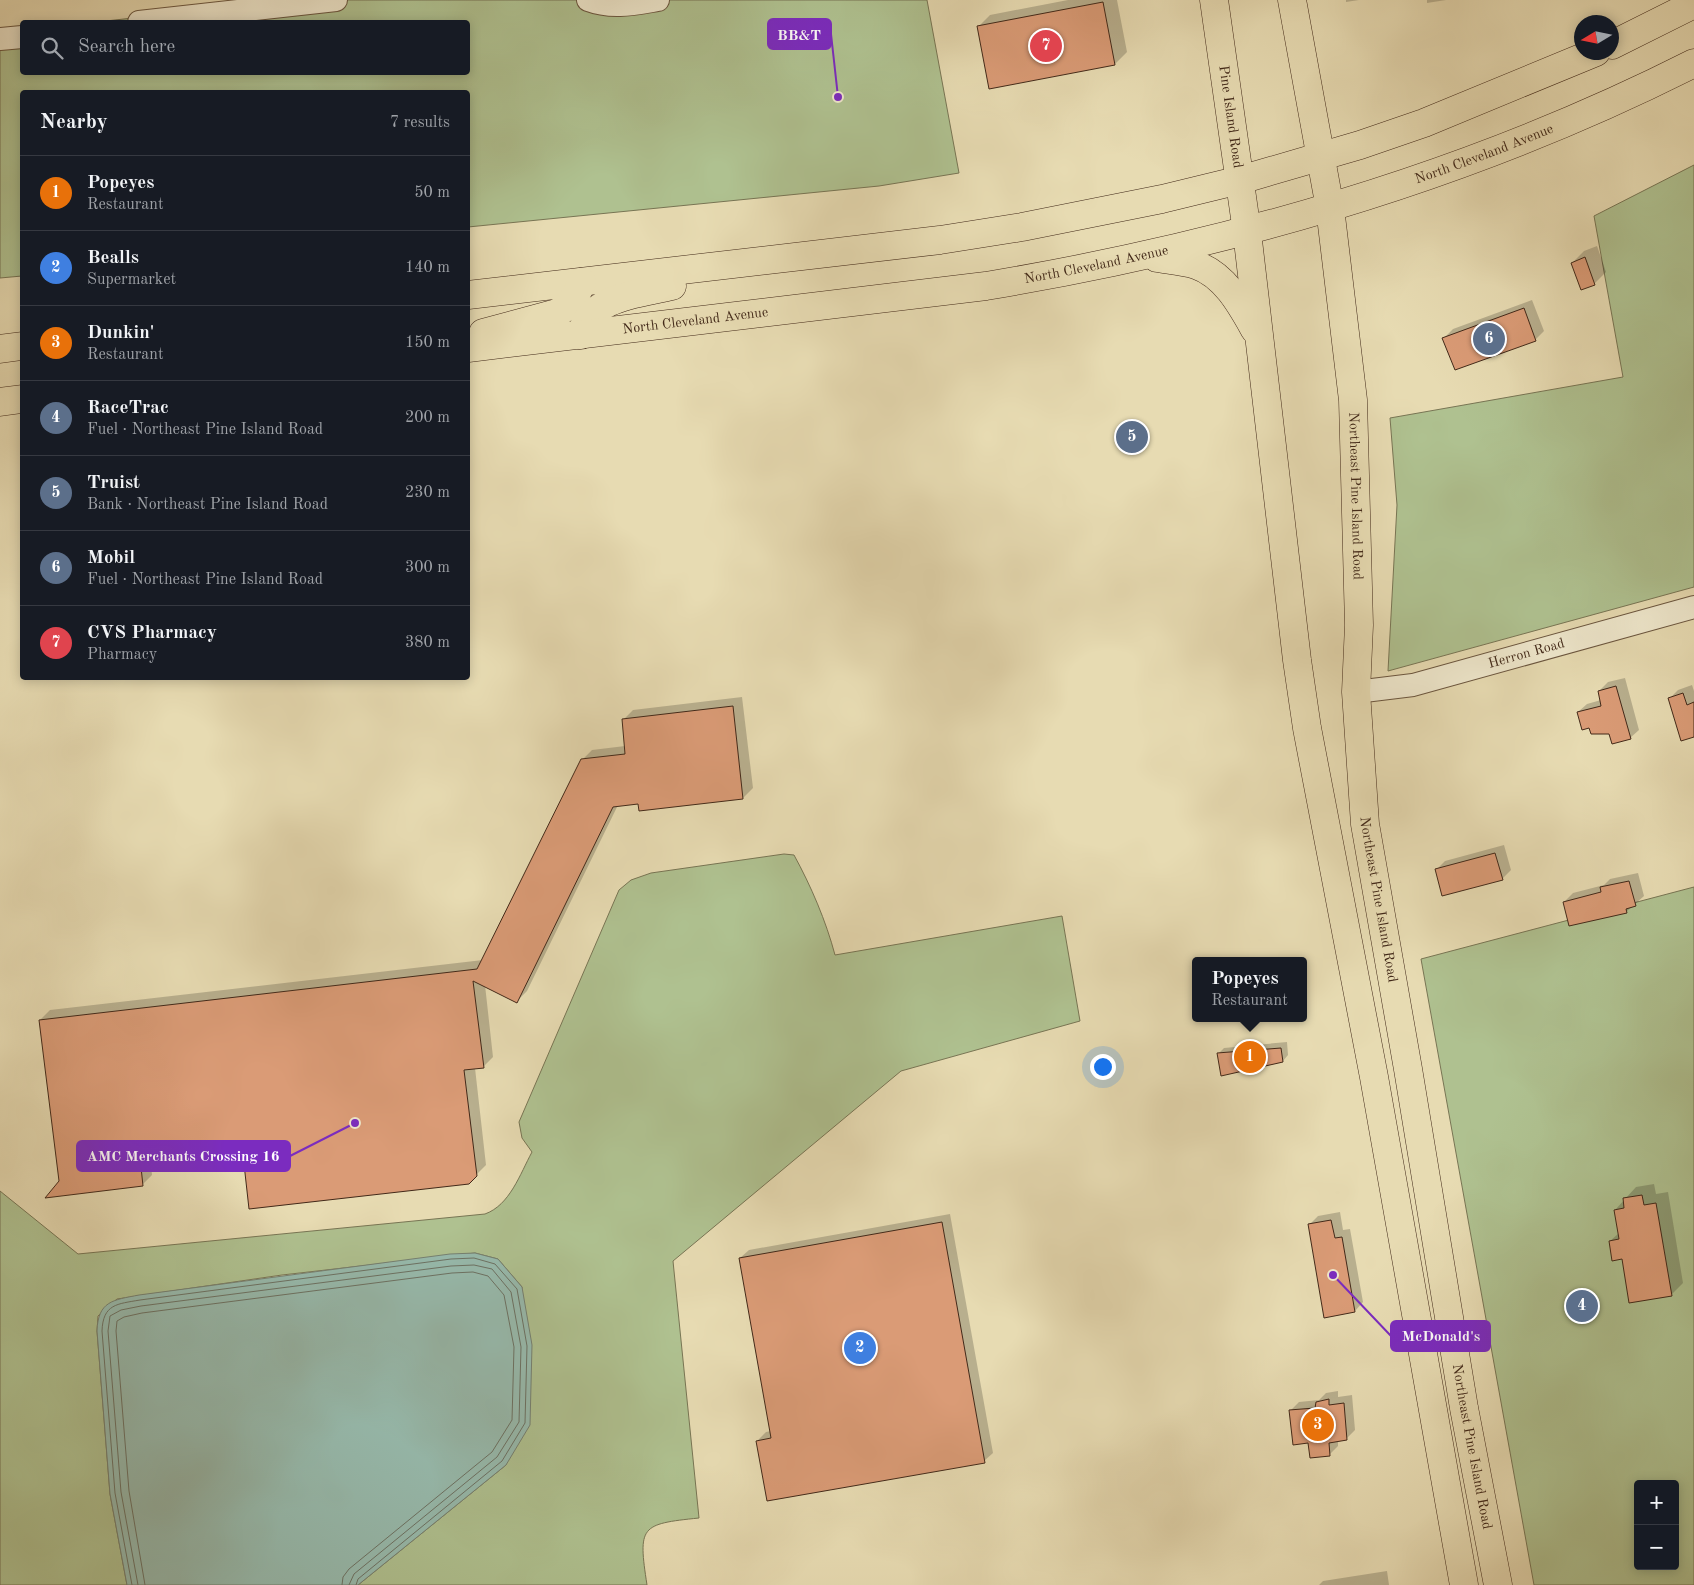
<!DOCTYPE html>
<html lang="en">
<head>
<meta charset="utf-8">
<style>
	body { margin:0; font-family:"Old Standard TT",serif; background:#20242c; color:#f1f3f6 }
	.controls { position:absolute; right:15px; bottom:15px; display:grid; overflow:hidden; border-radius:5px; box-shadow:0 2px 12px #0003 }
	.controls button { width:45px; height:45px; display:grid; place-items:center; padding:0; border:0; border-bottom:1px solid #363941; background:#171b24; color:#f1f3f6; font:25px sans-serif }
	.compass { position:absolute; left:1574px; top:15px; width:45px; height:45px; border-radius:50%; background:#171b24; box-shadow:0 2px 12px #0003; rotate:260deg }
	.you { position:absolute; left:1102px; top:1066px; width:18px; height:18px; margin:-12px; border:4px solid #fff; border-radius:50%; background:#1a73e8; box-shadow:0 0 0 8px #1a73e833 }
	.badge { display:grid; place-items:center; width:32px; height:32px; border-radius:50%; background:#c59692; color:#fff; font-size:16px; font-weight:700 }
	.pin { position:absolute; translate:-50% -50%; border:2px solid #fff; box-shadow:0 1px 5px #0006 }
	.popup { position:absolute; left:1192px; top:957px; width:115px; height:65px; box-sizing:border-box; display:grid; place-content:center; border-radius:5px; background:#171b24; filter:drop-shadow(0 1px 4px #0005); font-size:16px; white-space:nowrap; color:#9ea1a6 }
	.popup b { font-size:19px; color:#f1f3f6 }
	.popup::after { content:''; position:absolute; left:50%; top:100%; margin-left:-10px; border:10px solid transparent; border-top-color:#171b24 }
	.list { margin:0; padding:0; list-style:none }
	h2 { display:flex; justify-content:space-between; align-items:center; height:65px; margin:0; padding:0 20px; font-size:21px }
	h2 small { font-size:16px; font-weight:400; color:#9ea1a6 }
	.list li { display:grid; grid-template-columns:32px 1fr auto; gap:15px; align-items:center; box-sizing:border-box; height:75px; padding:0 20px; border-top:1px solid #363941 }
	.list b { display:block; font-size:19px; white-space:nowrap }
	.list p { margin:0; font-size:16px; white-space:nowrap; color:#9ea1a6 }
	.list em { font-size:16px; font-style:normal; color:#9ea1a6 }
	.icon { flex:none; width:28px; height:28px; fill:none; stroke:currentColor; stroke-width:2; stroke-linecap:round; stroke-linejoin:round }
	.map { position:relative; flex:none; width:1694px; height:1585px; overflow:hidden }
	.search { position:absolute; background:#171b24; box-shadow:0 2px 12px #0003; left:20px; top:20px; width:450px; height:55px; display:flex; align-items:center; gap:12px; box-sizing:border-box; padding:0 18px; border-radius:5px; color:#9ea1a6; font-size:19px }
	.panel { position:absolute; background:#171b24; box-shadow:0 2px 12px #0003; left:20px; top:90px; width:450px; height:590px; border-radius:5px }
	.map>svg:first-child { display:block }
</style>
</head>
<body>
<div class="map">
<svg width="1694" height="1585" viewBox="0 0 1694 1585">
	<rect width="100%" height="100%" fill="#e7dbb2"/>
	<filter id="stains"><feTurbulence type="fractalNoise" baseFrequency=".004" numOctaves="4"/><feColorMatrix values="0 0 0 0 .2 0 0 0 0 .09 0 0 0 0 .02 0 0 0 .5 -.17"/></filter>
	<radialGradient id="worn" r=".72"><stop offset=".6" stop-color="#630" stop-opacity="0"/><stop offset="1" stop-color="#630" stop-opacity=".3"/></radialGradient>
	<path fill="#afc190" stroke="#787554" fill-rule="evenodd" d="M294,0H927L959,173L879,186L468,227V92H22V276L0,278V34L22,31V72H468V22H97Z
		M1694,165V587L1388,671L1397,505L1390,418L1623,377L1594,216Z
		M784,854L794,855C811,886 826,921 835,955L1062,916L1080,1021L901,1071L673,1261L699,1518C640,1524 638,1526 647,1585H358L506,1465L522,1287L498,1259L475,1253L282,1275L117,1299L98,1316L97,1331L110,1494L127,1585H0V1191L78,1254L485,1214C510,1205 520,1174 532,1152L522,1138L519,1122L619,890L631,880L651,873Z
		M1694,887V1585H1534L1421,959ZM1638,1484H1675V1566H1638Z"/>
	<path fill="#97bbae" stroke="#758172" d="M475,1253L498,1259L522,1287L532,1345L530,1425L506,1465L358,1585H127L110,1494L97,1331C98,1301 113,1300 139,1295L450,1254Z"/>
	<path fill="#0003" d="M1068,0H1117L1127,52L1115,64L990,88L978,27L990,15Z
		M1346,0H1359L1346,2Z
		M1427,0H1446L1427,3Z
		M1597,246L1606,272L1594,284L1572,263L1584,251Z
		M1532,300L1544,331L1535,340L1444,338L1453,329Z
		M1625,678L1639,730L1630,738L1590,726L1578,712L1587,704L1601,700L1599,691L1608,682Z
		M1692,685L1694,691V736L1669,699L1678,690Z
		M742,697L753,788L743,798L640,810V803L618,805L527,991L517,1001L485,985L493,1057L483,1067L475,1068L486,1165L469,1182L244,1153L151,1165L152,1175L142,1185L60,1182L40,1020L50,1010L483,960L582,760L592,750L625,746L623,720L633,710Z
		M1504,845L1511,870L1502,879L1436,870L1445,861Z
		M1638,873L1644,896L1626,912L1564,902L1573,893L1604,885L1610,879Z
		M1287,1042L1288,1055L1283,1061L1219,1053L1224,1048Z
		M1654,1184L1656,1194L1668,1192L1683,1283L1671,1295L1623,1257L1610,1241L1619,1233L1615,1210L1636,1187Z
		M1340,1212L1343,1230L1350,1229L1363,1302L1355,1311L1309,1225L1318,1216Z
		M950,1214L993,1453L984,1461L757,1441L766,1432L771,1431L740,1258L749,1250Z
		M1338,1391V1397L1352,1395L1355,1430L1346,1439L1338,1440V1446L1329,1455L1309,1442L1290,1411L1299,1402L1319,1400L1326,1393Z
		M1387,1571L1389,1585H1319L1323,1581Z"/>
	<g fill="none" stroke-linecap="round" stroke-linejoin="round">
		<path stroke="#6c7264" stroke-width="1" d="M132,1585L115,1493L102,1331C103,1304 117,1304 140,1300L451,1259L474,1258L495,1264L517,1289L527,1346L525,1423L502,1461L358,1579L356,1585
			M138,1585L121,1492L108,1331L110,1316L121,1310L141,1306L451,1266L474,1265L492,1269L511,1292L521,1347L519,1422L497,1457L354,1574L349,1585
			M145,1585L129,1491L116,1331L117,1321L124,1317L142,1313L452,1273L473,1272L488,1276L504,1295L514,1347L512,1420L492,1452L349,1569L343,1577L342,1585"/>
	</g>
	<path fill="#da9b76" stroke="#422919" d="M1103,2L1115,65L989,89L977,26Z
		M1585,257L1595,285L1581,290L1571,263Z
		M1524,308L1536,341L1455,370L1442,338Z
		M1616,686L1631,739L1612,744L1609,734H1591L1589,728L1582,730L1577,712L1601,706L1598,691Z
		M1683,693L1687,705L1694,702V737L1681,741L1668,698Z
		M733,706L743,799L639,811L638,804L613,807L517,1003L473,981L484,1068L464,1070L477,1176L469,1184L249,1209L243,1155L141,1167L143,1186L45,1198L59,1181L39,1020L477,969L581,759L625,754L622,719Z
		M1495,853L1503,880L1442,896L1435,869Z
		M1629,881L1636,906L1626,909L1627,913L1569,926L1563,902L1601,892L1600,887Z
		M1281,1048L1283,1062L1221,1076L1217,1053Z
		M1642,1195L1644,1205L1656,1203L1672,1296L1629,1303L1622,1259L1612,1261L1609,1241L1619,1239L1614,1210L1624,1208L1623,1198Z
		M1331,1220L1335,1238L1342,1237L1355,1312L1324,1318L1308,1224Z
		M942,1222L985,1463L767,1501L756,1441L771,1438L739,1258Z
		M1329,1399V1405L1344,1403L1347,1440L1329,1443L1330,1456L1310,1458L1308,1443L1293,1445L1289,1410L1315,1408L1316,1402Z"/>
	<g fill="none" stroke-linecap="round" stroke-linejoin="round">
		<g stroke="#6b563f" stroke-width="24">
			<g id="minor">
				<path d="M588,0C612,9 634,4 658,0"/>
				<path d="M139,22L336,0"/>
				<path d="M0,39L22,37"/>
				<path id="s1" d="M1356,692L1413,685L1694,607"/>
			</g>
		</g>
		<g stroke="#422919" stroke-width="29">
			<g id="major">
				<path id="s2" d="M1214,0L1247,232L1297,660L1307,728L1374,1077L1464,1585"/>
				<path id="s3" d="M1292,0L1330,208L1353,400L1359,625L1356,692L1365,824L1408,1069L1464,1408L1498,1585"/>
				<path d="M1612,45L1694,4"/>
				<path d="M1157,258C1169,260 1184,261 1196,265C1225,275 1241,305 1255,330"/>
				<path d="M468,295L940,240L1022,227L1162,199L1240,180L1360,145L1424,123L1596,52"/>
				<path d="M483,333L557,313C571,305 576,296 582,282"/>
				<path d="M581,335C590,296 639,294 672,286"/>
				<path id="s4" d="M468,348L986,286C1232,245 1471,176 1694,63"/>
				<path d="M0,349L22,346"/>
				<path d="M0,402L22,399"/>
			</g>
		</g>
		<use href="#minor" stroke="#efe8cd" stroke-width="22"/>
		<use href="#major" stroke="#e7dbb2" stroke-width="28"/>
	</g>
	<g text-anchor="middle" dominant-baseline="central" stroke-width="4.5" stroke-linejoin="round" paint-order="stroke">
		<g font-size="14" fill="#422919" stroke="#efe8cd">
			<text stroke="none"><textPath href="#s2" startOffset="118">Pine Island Road</textPath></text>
			<text stroke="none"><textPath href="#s4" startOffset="1038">North Cleveland Avenue</textPath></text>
			<text stroke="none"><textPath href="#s4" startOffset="634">North Cleveland Avenue</textPath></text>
			<text stroke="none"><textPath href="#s4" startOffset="229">North Cleveland Avenue</textPath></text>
			<text stroke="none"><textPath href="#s3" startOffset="501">Northeast Pine Island Road</textPath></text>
			<text stroke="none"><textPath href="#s1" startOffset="175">Herron Road</textPath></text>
			<text stroke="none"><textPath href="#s3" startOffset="906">Northeast Pine Island Road</textPath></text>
			<text stroke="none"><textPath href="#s3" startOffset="1461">Northeast Pine Island Road</textPath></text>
		</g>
	</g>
	<path fill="none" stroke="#7b2cbf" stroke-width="2" d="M838 97L831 34M355 1123L290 1156M1333 1275L1391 1336"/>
	<g fill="#7b2cbf" stroke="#efe8cd" stroke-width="2">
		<circle cx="838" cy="97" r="5"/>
		<circle cx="355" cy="1123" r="5"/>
		<circle cx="1333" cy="1275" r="5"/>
	</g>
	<g fill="#7b2cbf" stroke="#7b2cbf" stroke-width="2">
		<rect x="768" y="19" width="63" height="30" rx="5"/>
		<rect x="77" y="1141" width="213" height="30" rx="5"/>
		<rect x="1391" y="1321" width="99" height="30" rx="5"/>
	</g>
	<g font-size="15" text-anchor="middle" font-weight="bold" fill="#fff">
		<text x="799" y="40">BB&amp;T</text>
		<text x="183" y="1161">AMC Merchants Crossing 16</text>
		<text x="1441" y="1341">McDonald's</text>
	</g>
	<rect width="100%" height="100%" filter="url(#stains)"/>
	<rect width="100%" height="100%" fill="url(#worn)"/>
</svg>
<div class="controls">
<button>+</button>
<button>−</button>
</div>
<svg class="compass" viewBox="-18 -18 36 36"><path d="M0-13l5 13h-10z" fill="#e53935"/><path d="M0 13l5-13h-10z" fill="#9ea1a6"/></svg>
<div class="you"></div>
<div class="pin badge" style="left:1250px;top:1057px;background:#e8710a">1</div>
<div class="popup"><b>Popeyes</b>Restaurant</div>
<div class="pin badge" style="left:860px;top:1348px;background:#3f7fe0">2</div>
<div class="pin badge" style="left:1318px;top:1425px;background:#e8710a">3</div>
<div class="pin badge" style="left:1582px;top:1306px;background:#5c6f8a">4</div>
<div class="pin badge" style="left:1132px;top:437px;background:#5c6f8a">5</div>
<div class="pin badge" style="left:1489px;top:339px;background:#5c6f8a">6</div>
<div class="pin badge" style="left:1046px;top:46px;background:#e0444e">7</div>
<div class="search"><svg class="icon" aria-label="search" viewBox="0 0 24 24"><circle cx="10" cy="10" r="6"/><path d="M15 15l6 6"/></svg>Search here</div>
<section class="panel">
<h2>Nearby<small>7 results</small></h2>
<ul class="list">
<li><span class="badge" style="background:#e8710a">1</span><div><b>Popeyes</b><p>Restaurant</p></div><em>50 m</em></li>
<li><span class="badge" style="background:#3f7fe0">2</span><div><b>Bealls</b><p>Supermarket</p></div><em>140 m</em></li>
<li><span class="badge" style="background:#e8710a">3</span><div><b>Dunkin'</b><p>Restaurant</p></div><em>150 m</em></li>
<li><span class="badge" style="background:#5c6f8a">4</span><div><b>RaceTrac</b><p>Fuel · Northeast Pine Island Road</p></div><em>200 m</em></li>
<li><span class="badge" style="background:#5c6f8a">5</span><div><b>Truist</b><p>Bank · Northeast Pine Island Road</p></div><em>230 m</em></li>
<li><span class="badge" style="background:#5c6f8a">6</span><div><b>Mobil</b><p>Fuel · Northeast Pine Island Road</p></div><em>300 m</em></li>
<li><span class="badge" style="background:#e0444e">7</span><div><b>CVS Pharmacy</b><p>Pharmacy</p></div><em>380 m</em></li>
</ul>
</section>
</div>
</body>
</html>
